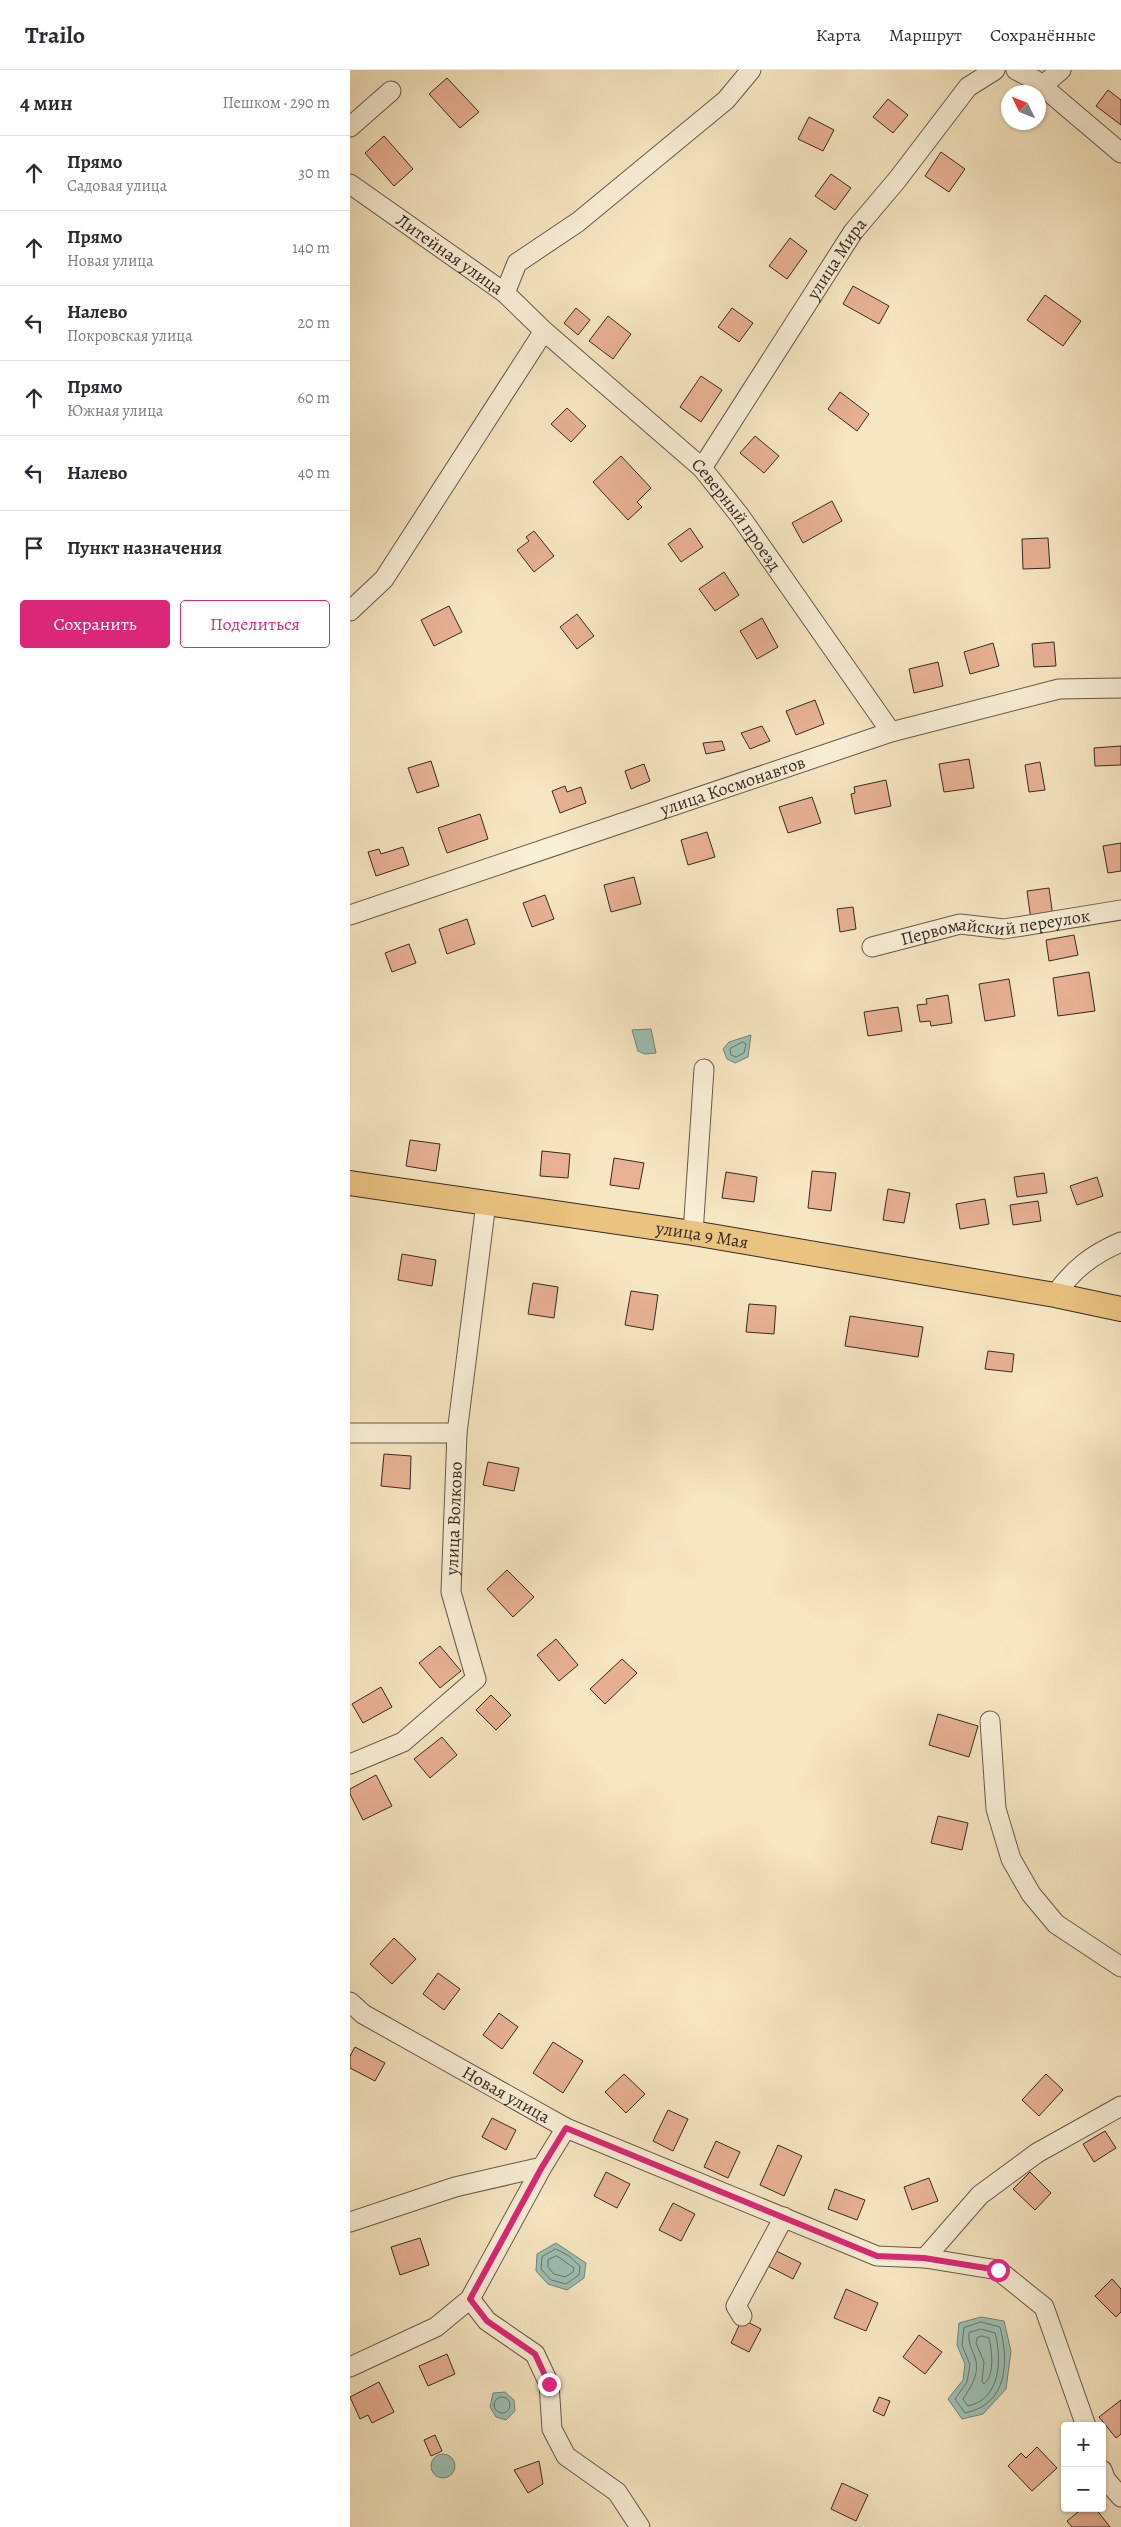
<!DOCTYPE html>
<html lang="ru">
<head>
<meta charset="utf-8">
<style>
	body { margin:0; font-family:Alegreya,serif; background:#f2f2f3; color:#2b2b33 }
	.controls { position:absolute; right:15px; bottom:15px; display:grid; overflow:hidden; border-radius:5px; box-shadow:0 1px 4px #0004 }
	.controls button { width:45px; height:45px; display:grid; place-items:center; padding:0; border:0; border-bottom:1px solid #e1e1e2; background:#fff; color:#2b2b33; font:25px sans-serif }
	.compass { position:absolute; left:651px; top:15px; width:45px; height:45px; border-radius:50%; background:#fff; box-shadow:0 1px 4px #0004; rotate:313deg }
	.stop { position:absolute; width:15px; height:15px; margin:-11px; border:4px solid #db2777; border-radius:50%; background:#fff }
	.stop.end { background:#db2777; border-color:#fff; box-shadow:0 1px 5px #0008 }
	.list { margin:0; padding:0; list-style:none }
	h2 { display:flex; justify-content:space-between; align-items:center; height:65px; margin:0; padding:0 20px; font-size:21px }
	h2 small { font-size:16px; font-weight:400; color:#7c7c81 }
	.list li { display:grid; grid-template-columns:32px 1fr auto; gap:15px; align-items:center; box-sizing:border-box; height:75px; padding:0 20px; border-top:1px solid #e1e1e2 }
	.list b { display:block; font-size:19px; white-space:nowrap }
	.list p { margin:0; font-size:16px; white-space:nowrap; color:#7c7c81 }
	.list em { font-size:16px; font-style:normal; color:#7c7c81 }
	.actions { display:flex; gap:10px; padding:15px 20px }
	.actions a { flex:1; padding:11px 0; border:1px solid #db2777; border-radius:5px; text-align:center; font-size:18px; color:#db2777 }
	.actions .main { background:#db2777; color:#fff }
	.icon { flex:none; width:28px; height:28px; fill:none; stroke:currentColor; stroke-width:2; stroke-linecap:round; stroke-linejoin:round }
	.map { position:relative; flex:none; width:771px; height:2457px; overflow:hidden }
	header { display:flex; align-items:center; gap:30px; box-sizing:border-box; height:70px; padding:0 25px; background:#fff; border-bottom:1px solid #e1e1e2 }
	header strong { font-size:24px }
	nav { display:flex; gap:28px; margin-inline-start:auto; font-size:18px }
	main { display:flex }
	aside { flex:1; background:#fff }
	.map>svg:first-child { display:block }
</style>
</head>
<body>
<header>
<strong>Trailo</strong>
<nav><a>Карта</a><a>Маршрут</a><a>Сохранённые</a></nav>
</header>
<main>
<aside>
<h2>4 мин<small>Пешком · 290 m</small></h2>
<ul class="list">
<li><svg class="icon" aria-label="ahead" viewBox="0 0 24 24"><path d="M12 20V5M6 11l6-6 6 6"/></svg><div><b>Прямо</b><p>Садовая улица</p></div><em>30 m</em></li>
<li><svg class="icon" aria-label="ahead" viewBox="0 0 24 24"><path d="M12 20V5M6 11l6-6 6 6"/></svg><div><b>Прямо</b><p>Новая улица</p></div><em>140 m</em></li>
<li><svg class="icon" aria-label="left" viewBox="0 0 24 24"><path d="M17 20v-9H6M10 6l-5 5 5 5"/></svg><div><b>Налево</b><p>Покровская улица</p></div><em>20 m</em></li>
<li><svg class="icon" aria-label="ahead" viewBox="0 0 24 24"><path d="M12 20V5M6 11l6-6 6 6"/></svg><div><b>Прямо</b><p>Южная улица</p></div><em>60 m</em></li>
<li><svg class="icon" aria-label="left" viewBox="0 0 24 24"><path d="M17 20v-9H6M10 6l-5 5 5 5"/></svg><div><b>Налево</b></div><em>40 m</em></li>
<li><svg class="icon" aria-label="arrive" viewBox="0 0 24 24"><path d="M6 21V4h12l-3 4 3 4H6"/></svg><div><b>Пункт назначения</b></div></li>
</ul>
<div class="actions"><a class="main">Сохранить</a><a>Поделиться</a></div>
</aside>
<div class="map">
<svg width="771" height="2457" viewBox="0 0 771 2457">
	<rect width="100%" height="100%" fill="#f6e6c1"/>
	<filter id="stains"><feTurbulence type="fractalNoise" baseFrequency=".004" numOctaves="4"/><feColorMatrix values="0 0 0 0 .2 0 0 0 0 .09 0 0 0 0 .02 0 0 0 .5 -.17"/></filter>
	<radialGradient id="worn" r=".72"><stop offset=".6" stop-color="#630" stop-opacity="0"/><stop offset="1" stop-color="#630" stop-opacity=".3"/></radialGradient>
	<path fill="#9dc0b3" stroke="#74847a" d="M301,959L306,983L295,984L288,981L282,960Z
		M401,965L398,987L385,993L377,989L373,979L379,972Z
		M206,2173L236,2193L234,2208L217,2220L198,2214L186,2201L187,2184Z
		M631,2247L654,2251L661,2281L656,2319L633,2344L612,2349L598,2329L613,2310L615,2294L607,2275L609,2253Z
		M155,2322L164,2330L165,2341L156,2350L146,2347L140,2337L143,2323Z
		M81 2396a12 12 0 1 1 24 0a12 12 0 1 1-24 0Z"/>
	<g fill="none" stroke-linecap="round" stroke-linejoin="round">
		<path stroke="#6a746c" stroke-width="1" d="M393,972L396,974L394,983L386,987L381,985L380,979Z
			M206,2179L219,2186L230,2196L229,2205L216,2214L201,2210L191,2199L192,2187Z
			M207,2186L224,2198L223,2202L215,2207L204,2204L198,2197V2190Z
			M631,2252L650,2257C659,2292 658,2334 615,2343L605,2329L617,2312L620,2295L612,2275L614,2258Z
			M631,2259L645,2263C652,2289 651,2329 618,2336L613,2329C620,2318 629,2306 626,2291C623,2280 618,2275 619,2263Z
			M632,2266L639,2268C642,2280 645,2306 634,2314L632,2312L634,2292L626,2273L627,2268Z
			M144 2335a8 8 0 1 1 16 0a8 8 0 1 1-16 0Z"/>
	</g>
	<path fill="#e8b194" stroke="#362924" d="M97,8L129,42L110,58L79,24Z
		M758,20L771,30V55L746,36Z
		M538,29L558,45L543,63L523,47Z
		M459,47L484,60L473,81L448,69Z
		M34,66L63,99L44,116L15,83Z
		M591,82L615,99L599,122L575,106Z
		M481,104L501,118L485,140L465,126Z
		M440,168L457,181L437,209L419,196Z
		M503,216L539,236L529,254L493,234Z
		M695,225L731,251L713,276L677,250Z
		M226,238L240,250L228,265L214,253Z
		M382,238L403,253L389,272L368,257Z
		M258,246L281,264L263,289L239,271Z
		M351,306L372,320L351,352L330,337Z
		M490,322L519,344L507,361L478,339Z
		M217,338L236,356L221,372L201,354Z
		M405,366L429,386L414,403L390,383Z
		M271,386L301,418L287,432L292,437L278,450L243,412Z
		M482,431L492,451L453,473L442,453Z
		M340,458L353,477L331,492L318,474Z
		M184,461L204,486L184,502L167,480L179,471L176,467Z
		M698,468L700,498L673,499L672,469Z
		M374,502L389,525L365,541L349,519Z
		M99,536L112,562L84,576L71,550Z
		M227,544L244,566L227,579L210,557Z
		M412,548L428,577L407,589L390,561Z
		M704,572L706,596L684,597L682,574Z
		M643,573L649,596L620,604L614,582Z
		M588,592L593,616L564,623L559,599Z
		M465,630L474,654L446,665L436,641Z
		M412,656L420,671L400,679L391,663Z
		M372,671L375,680L356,684L353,673Z
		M771,676V695L745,696L744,678Z
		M619,689L624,718L594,722L589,694Z
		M81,691L89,716L67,723L58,698Z
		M690,692L695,720L679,722L675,695Z
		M294,694L300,711L281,719L275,701Z
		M536,710L541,736L505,744L501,724L505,723L504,717Z
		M215,716L217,722L231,717L236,733L210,743L202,721Z
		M462,727L471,753L438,763L429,737Z
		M130,744L138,769L97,783L88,758Z
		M357,762L365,787L338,795L331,770Z
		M771,773V801L758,803L753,776Z
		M53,777L59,795L26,806L18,782L29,779L31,784Z
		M284,807L291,834L261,842L254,815Z
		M699,818L703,847L681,850L677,821Z
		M195,825L204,849L182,857L173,833Z
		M503,837L506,859L490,862L487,839Z
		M117,849L125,874L97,884L89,859Z
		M724,865L728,885L699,891L696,870Z
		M59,874L66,893L42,902L35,883Z
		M739,902L745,941L708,946L703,908Z
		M659,909L665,946L635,951L629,914Z
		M598,925L602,953L581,956L580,951L570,952L567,935L577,934L576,929Z
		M548,937L552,961L518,966L514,942Z
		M60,1070L90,1074L86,1101L56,1096Z
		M192,1081L220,1084L218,1108L190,1106Z
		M264,1088L294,1093L289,1119L260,1115Z
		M462,1101L486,1103L481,1141L458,1138Z
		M376,1102L407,1107L404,1132L372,1128Z
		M694,1103L697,1123L667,1127L664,1107Z
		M747,1107L753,1126L727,1135L720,1116Z
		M538,1119L560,1123L554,1153L533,1150Z
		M635,1129L639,1154L610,1159L606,1134Z
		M688,1131L691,1151L663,1155L660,1135Z
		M52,1184L86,1190L82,1216L48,1210Z
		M183,1213L208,1217L204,1248L178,1244Z
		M281,1221L308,1225L303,1260L275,1255Z
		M399,1234L426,1236L424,1264L396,1262Z
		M500,1246L573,1257L568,1287L495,1276Z
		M638,1281L664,1284L662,1302L635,1299Z
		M34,1384L61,1386L60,1419L31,1416Z
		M138,1392L169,1398L164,1421L133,1415Z
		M157,1500L184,1527L163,1547L137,1519Z
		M206,1569L228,1595L209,1611L187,1585Z
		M90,1576L111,1601L90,1618L69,1593Z
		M272,1589L287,1603L255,1634L240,1619Z
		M31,1617L42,1637L13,1653L2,1634Z
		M141,1625L161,1645L146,1660L126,1640Z
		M588,1644L628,1656L619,1687L579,1675Z
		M92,1667L107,1685L80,1708L64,1689Z
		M26,1705L42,1736L13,1750L0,1724V1719Z
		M588,1746L618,1753L612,1780L581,1773Z
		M44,1868L66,1889L42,1914L20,1894Z
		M88,1903L110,1919L94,1940L73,1924Z
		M149,1943L168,1957L152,1979L133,1965Z
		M203,1972L233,1991L213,2023L183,2003Z
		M5,1977L35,1993L25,2011L0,1998V1986Z
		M274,2004L295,2024L276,2043L255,2022Z
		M696,2004L713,2020L689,2046L672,2030Z
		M318,2040L338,2049L323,2081L303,2071Z
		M142,2048L166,2060L156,2080L132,2067Z
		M755,2061L766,2078L744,2092L733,2074Z
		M366,2071L390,2082L378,2108L354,2097Z
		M428,2075L452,2086L434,2126L410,2115Z
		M256,2102L280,2114L267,2138L244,2126Z
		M680,2102L701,2123L685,2140L663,2119Z
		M579,2108L588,2131L562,2140L554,2117Z
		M485,2119L515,2130L507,2150L478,2139Z
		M323,2133L345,2144L331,2171L309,2160Z
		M70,2168L79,2195L50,2205L41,2177Z
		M420,2178L451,2193L443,2209L412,2193Z
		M762,2209L771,2219V2242L766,2247L745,2226Z
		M496,2219L528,2233L516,2261L484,2248Z
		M392,2249L411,2259L399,2282L381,2273Z
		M569,2265L592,2282L575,2304L553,2287Z
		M97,2284L105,2304L78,2316L69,2296Z
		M29,2312L44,2342L22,2353L18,2345L10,2349L0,2327Z
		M529,2327L540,2331L534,2346L523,2341Z
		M771,2330V2364L766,2368L749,2347Z
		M85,2365L92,2381L81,2386L74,2370Z
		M687,2377L707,2398L682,2421L658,2396L671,2383L676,2388Z
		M189,2391L193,2414L178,2423L164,2400Z
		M492,2413L518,2425L506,2451L481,2439Z
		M733,2438H745L760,2457H722L717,2451Z"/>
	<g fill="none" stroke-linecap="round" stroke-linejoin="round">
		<g stroke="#66584b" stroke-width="21">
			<g id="minor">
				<path d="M666,0L685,10L771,83"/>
				<path d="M692,16L711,0"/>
				<path d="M0,57L41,21"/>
				<path id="s1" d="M0,114L155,223L194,261L352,398L390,446L541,662"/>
				<path d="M155,223L167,193L228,152L376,30L401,0"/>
				<path id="s2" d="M352,398L503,162L547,110L618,17L645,0"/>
				<path d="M0,541L34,509L194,261"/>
				<path id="s3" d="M0,845L541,662L709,619L771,618"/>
				<path id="s4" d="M522,877L610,854L654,859L771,840"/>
				<path d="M343,1163L354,999"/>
				<path d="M705,1225C723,1199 743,1184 771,1172"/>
				<path d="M0,1363H107"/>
				<path d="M640,1651L646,1739L661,1789L681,1824L706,1854L771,1897"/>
				<path id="s5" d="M0,1694L53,1672L126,1609L101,1522L107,1363L136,1133"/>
				<path id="s6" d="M0,1932L13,1944L216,2058L527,2186L575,2188L648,2200L694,2237L736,2356"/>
				<path d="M0,2152L105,2117L192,2097L216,2058"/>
				<path d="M575,2188L630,2125L687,2083L771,2036"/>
				<path d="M120,2229L137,2251L185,2284L199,2314L202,2359L216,2386L267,2422L290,2457"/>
				<path d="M392,2246L386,2236L434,2147"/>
				<path d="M0,2297L86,2257L120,2229L192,2097"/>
				<path d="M752,2400L756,2410L771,2427"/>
			</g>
		</g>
		<g stroke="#362924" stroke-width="26">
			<g id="major">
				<path id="s7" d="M0,1113L343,1163L705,1225L771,1239"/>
			</g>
		</g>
		<use href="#minor" stroke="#f9efd7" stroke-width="19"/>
		<use href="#major" stroke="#ebc380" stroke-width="24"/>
	</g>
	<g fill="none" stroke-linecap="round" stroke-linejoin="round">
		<path stroke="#db2777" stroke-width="6" d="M199,2314L185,2284L137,2251L120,2229L192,2097L216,2058L527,2186L574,2188L648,2200"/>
	</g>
	<g text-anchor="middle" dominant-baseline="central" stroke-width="5" stroke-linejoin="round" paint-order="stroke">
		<g font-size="18" fill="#362924" stroke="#f9efd7">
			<text stroke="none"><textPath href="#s1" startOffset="122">Литейная улица</textPath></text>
			<text stroke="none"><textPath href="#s2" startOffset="249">улица Мира</textPath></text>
			<text stroke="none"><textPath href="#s1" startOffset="511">Северный проезд</textPath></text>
			<text stroke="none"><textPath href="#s3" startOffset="404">улица Космонавтов</textPath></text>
			<text stroke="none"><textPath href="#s4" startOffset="126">Первомайский переулок</textPath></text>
			<text stroke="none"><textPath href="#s7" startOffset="356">улица 9 Мая</textPath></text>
			<text stroke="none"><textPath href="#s5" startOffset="318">улица Волково</textPath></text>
			<text stroke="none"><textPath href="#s6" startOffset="182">Новая улица</textPath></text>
		</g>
	</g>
	<rect width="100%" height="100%" filter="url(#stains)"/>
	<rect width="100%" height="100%" fill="url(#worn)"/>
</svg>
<div class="controls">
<button>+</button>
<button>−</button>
</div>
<svg class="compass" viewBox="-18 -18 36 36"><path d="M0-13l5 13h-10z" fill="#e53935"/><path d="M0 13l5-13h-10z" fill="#7c7c81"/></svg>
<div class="stop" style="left:648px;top:2200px"></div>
<div class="stop end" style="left:199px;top:2314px"></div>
</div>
</main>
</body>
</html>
